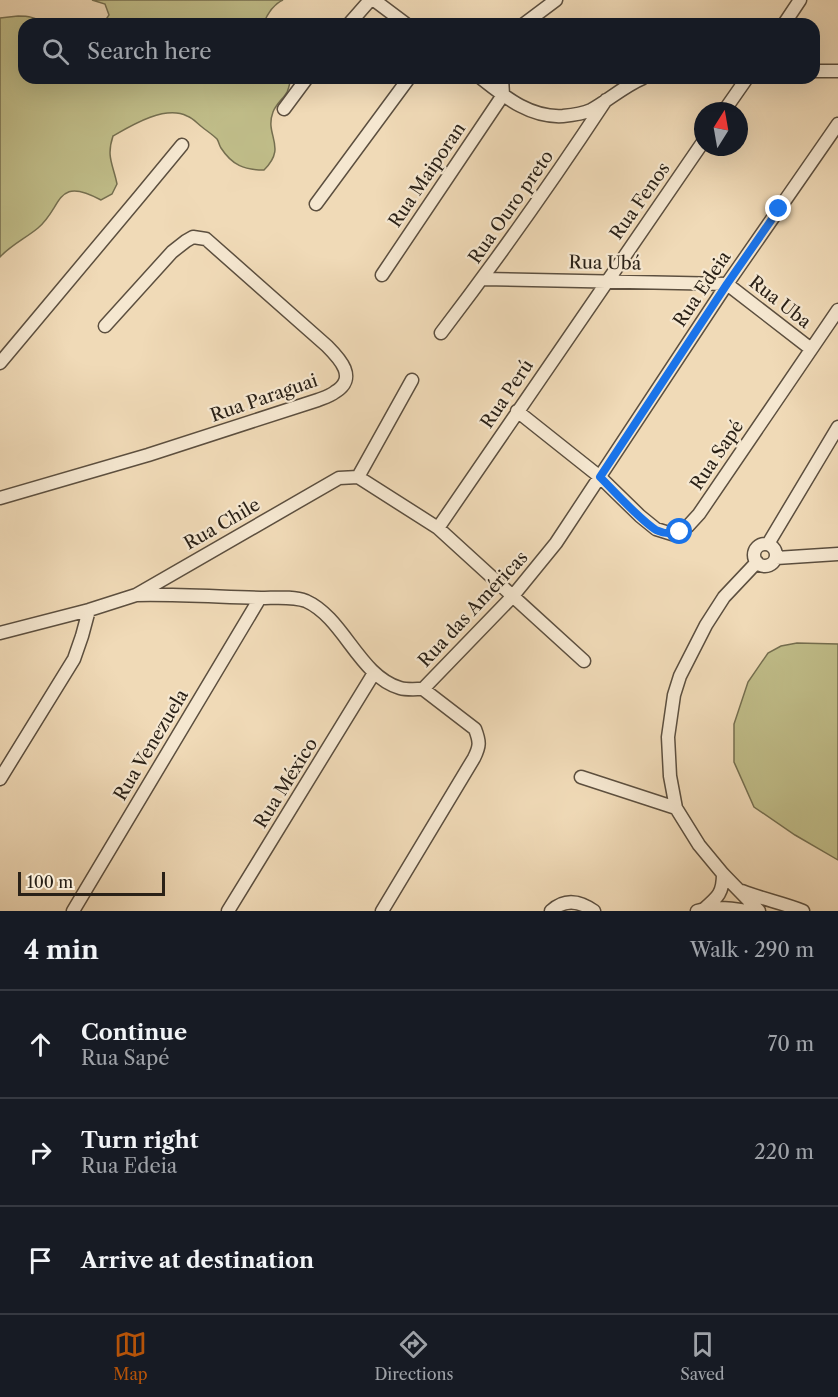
<!DOCTYPE html>
<html lang="en">
<head>
<meta charset="utf-8">
<style>
	body { margin:0; font-family:"Libre Caslon Text",serif; background:#242831; color:#f1f3f6 }
	.compass { position:absolute; left:694px; top:102px; width:54px; height:54px; border-radius:50%; background:#171b24; box-shadow:0 6px 24px #0002; rotate:11deg }
	.scale { position:absolute; left:18px; bottom:15px; width:147px; box-sizing:border-box; padding-left:6px; border:3px solid #2a2117; border-top:0; font-size:16px; line-height:21px; white-space:nowrap; color:#2a2117; -webkit-text-stroke:4px #f5e7d0; paint-order:stroke }
	.stop { position:absolute; width:18px; height:18px; margin:-14px; border:4px solid #1a73e8; border-radius:50%; background:#fff }
	.stop.end { background:#1a73e8; border-color:#fff; box-shadow:0 2px 6px #0008 }
	.list { margin:0; padding:0; list-style:none }
	h2 { display:flex; justify-content:space-between; align-items:center; height:78px; margin:0; padding:0 24px; font-size:26px }
	h2 small { font-size:20px; font-weight:400; color:#9ea1a6 }
	.list li { display:grid; grid-template-columns:39px 1fr auto; gap:18px; align-items:center; box-sizing:border-box; height:108px; padding:0 24px; border-top:2px solid #363941 }
	.list b { display:block; font-size:22px; white-space:nowrap }
	.list p { margin:0; font-size:20px; white-space:nowrap; color:#9ea1a6 }
	.list em { font-size:20px; font-style:normal; color:#9ea1a6 }
	.icon { flex:none; width:33px; height:33px; fill:none; stroke:currentColor; stroke-width:2; stroke-linecap:round; stroke-linejoin:round }
	.map { position:relative; flex:none; width:838px; height:911px; overflow:hidden }
	.search { position:absolute; background:#171b24; box-shadow:0 6px 24px #0002; left:18px; right:18px; top:18px; height:66px; display:flex; align-items:center; gap:15px; box-sizing:border-box; padding:0 21px; border-radius:18px; color:#9ea1a6; font-size:22px }
	.sheet { height:402px; background:#171b24 }
	nav { display:flex; justify-content:space-around; align-items:center; box-sizing:border-box; height:84px; border-top:2px solid #363941; background:#171b24; font-size:16px; color:#9ea1a6 }
	nav a { display:grid; justify-items:center; gap:3px }
	nav .on { color:#b45309 }
	.map>svg:first-child { display:block }
</style>
</head>
<body>
<div class="map">
<svg width="838" height="911" viewBox="0 0 838 911">
	<rect width="100%" height="100%" fill="#f0dab7"/>
	<filter id="stains"><feTurbulence type="fractalNoise" baseFrequency=".00333" numOctaves="4"/><feColorMatrix values="0 0 0 0 .2 0 0 0 0 .09 0 0 0 0 .02 0 0 0 .5 -.17"/></filter>
	<radialGradient id="worn" r=".72"><stop offset=".6" stop-color="#630" stop-opacity="0"/><stop offset="1" stop-color="#630" stop-opacity=".3"/></radialGradient>
	<path fill="#c0bd89" stroke="#756f50" stroke-width="1.5" d="M92,0H283C273,4 267,15 263,24H103L109,15L105,4Z
		M18,16C28,16 36,17 43,24H24V78H291C290,82 289,88 287,92C283,99 276,104 273,112C264,136 288,146 264,170C244,170 232,165 221,148C219,145 219,142 217,139C213,135 207,131 202,127C198,124 193,118 187,116C165,105 132,125 113,136C106,157 113,164 117,184L112,194L101,200C55,175 63,207 38,228C26,238 11,245 0,257V18Z
		M797,643L838,644V860L795,835L754,807L734,762V724L748,682L768,653L781,646Z"/>
	<g fill="none" stroke-linecap="round" stroke-linejoin="round">
		<g stroke="#5c4f3f" stroke-width="15">
			<path id="minor" d="M374,0L406,24
				M349,24L370,0
				M524,24L556,0
				M784,24L800,0
				M814,71H838
				M481,78C505,97 530,118 563,116C573,115 582,114 591,110C609,100 624,86 643,78
				M284,109L307,78
				M724,111L747,78
				M316,204L409,78
				M382,275L503,95L502,78
				M483,279L727,284L811,349
				M441,333C499,257 554,179 606,100
				M0,363L139,197L182,145
				M517,411L600,477L640,516L656,529L672,534L679,532L688,526L699,514L838,310
				M358,477L412,380
				M0,498L148,455L318,400C323,398 330,396 335,392C358,378 340,359 327,346L206,239L193,237L186,241L172,252L105,326
				M438,528L703,142
				M768,544L838,427
				M754 555a11 11 0 1 1 22 0a11 11 0 1 1-22 0Z
				M776,558L838,554
				M757,562L724,597L706,625L680,676L674,695L668,737L670,776L676,808L699,845L723,874L759,911
				M136,595C178,594 219,597 261,598C275,598 293,596 306,601C344,618 359,676 400,688C407,690 416,689 423,689L512,597L556,543L727,284L838,124
				M0,633L89,610L136,595L339,478L358,477L438,528L584,661
				M581,777L676,808
				M0,779L74,659L82,636L89,610
				M742,891C762,899 783,903 803,911
				M704,909C718,897 723,893 723,874
				M73,911L260,598
				M228,911L374,673
				M382,911L474,758C480,746 480,742 475,729L423,689
				M551,911C565,898 580,901 594,911
				M697,911C712,906 731,908 746,911"/>
		</g>
		<use href="#minor" stroke="#f5e7d0" stroke-width="12"/>
	</g>
	<g fill="none" stroke-linecap="round" stroke-linejoin="round">
		<path stroke="#1a73e8" stroke-width="8" d="M680,532C671,534 664,534 656,530C639,519 615,492 600,477L727,284L779,209"/>
	</g>
	<g text-anchor="middle" dominant-baseline="central" stroke-width="4.5" stroke-linejoin="round" paint-order="stroke">
		<g font-size="18" fill="#2a2117" stroke="#f5e7d0">
			<text transform="translate(427 175) rotate(-56)">Rua Maiporan</text>
			<text transform="translate(640 201) rotate(-55)">Rua Fenos</text>
			<text transform="translate(511 207) rotate(-55)">Rua Ouro preto</text>
			<text transform="translate(605 263) rotate(1)">Rua Ubá</text>
			<text transform="translate(702 289) rotate(-56)">Rua Edeia</text>
			<text transform="translate(780 302) rotate(38)">Rua Uba</text>
			<text transform="translate(507 394) rotate(-56)">Rua Perú</text>
			<text transform="translate(264 398) rotate(-19)">Rua Paraguai</text>
			<text transform="translate(717 455) rotate(-56)">Rua Sapé</text>
			<text transform="translate(222 524) rotate(-30)">Rua Chile</text>
			<text transform="translate(473 609) rotate(-47)">Rua das Américas</text>
			<text transform="translate(151 745) rotate(-59)">Rua Venezuela</text>
			<text transform="translate(286 783) rotate(-58)">Rua México</text>
		</g>
	</g>
	<rect width="100%" height="100%" filter="url(#stains)"/>
	<rect width="100%" height="100%" fill="url(#worn)"/>
</svg>
<svg class="compass" viewBox="-18 -18 36 36"><path d="M0-13l5 13h-10z" fill="#e53935"/><path d="M0 13l5-13h-10z" fill="#9ea1a6"/></svg>
<div class="scale">100 m</div>
<div class="stop" style="left:680px;top:532px"></div>
<div class="stop end" style="left:779px;top:209px"></div>
<div class="search"><svg class="icon" aria-label="search" viewBox="0 0 24 24"><circle cx="10" cy="10" r="6"/><path d="M15 15l6 6"/></svg>Search here</div>
</div>
<section class="sheet">
<h2>4 min<small>Walk · 290 m</small></h2>
<ul class="list">
<li><svg class="icon" aria-label="ahead" viewBox="0 0 24 24"><path d="M12 20V5M6 11l6-6 6 6"/></svg><div><b>Continue</b><p>Rua Sapé</p></div><em>70 m</em></li>
<li><svg class="icon" aria-label="right" viewBox="0 0 24 24"><path d="M7 20v-9h11M14 6l5 5-5 5"/></svg><div><b>Turn right</b><p>Rua Edeia</p></div><em>220 m</em></li>
<li><svg class="icon" aria-label="arrive" viewBox="0 0 24 24"><path d="M6 21V4h12l-3 4 3 4H6"/></svg><div><b>Arrive at destination</b></div></li>
</ul>
</section>
<nav>
<a class="on"><svg class="icon" aria-label="map" viewBox="0 0 24 24"><path d="M3 6l6-2 6 2 6-2v14l-6 2-6-2-6 2zM9 4v14M15 6v14"/></svg>Map</a>
<a><svg class="icon" aria-label="directions" viewBox="0 0 24 24"><path d="M12 3l9 9-9 9-9-9zM9 14v-3h6M13 9l2 2-2 2"/></svg>Directions</a>
<a><svg class="icon" aria-label="saved" viewBox="0 0 24 24"><path d="M7 4h10v16l-5-4-5 4z"/></svg>Saved</a>
</nav>
</body>
</html>
